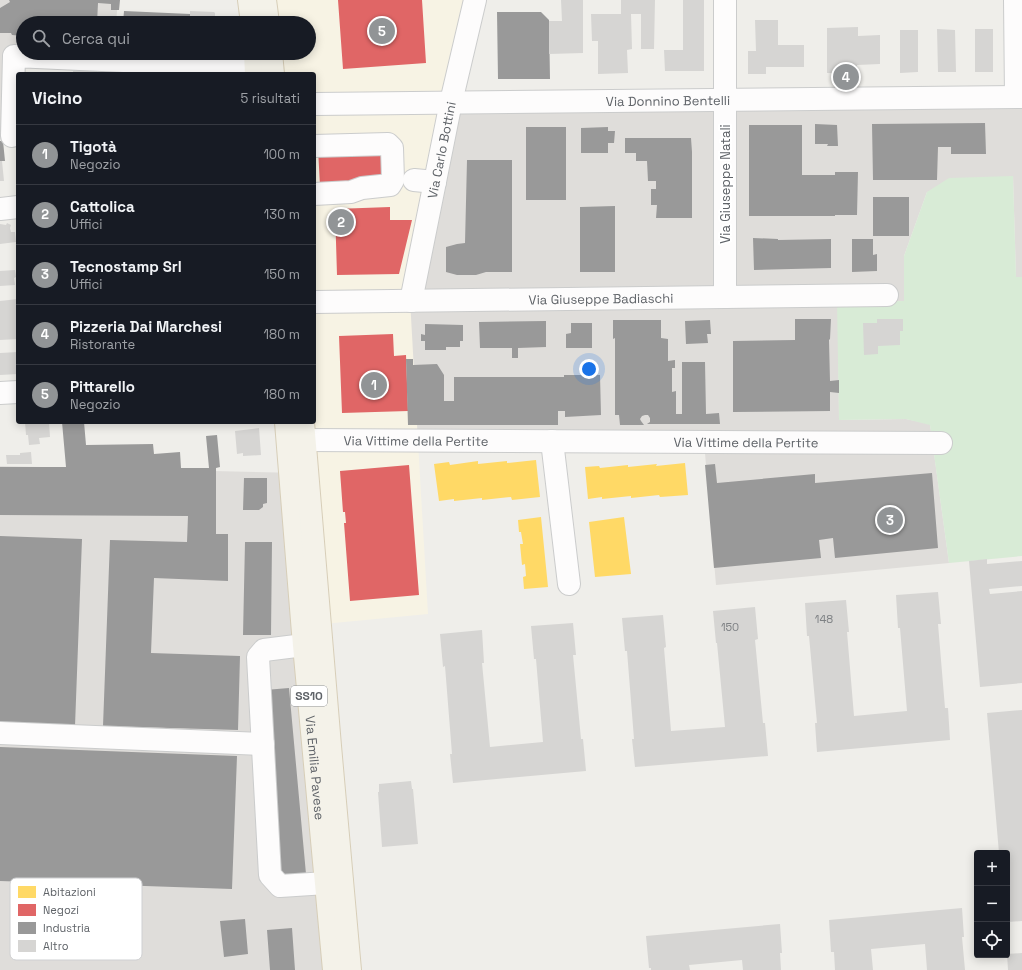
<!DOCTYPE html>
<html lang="it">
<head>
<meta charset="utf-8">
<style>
	body { margin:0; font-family:"Space Grotesk",sans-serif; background:#20242c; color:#f1f3f6 }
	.controls { position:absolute; right:12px; bottom:12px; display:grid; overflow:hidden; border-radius:4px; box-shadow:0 2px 10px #0003 }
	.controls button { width:36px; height:36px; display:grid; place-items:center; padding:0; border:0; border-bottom:1px solid #363941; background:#171b24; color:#f1f3f6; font:20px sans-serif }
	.you { position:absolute; left:589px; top:369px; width:14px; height:14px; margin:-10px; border:3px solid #fff; border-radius:50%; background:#1a73e8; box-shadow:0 0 0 6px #1a73e833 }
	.badge { display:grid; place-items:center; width:26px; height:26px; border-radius:50%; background:#919496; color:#fff; font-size:13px; font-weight:700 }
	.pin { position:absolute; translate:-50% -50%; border:2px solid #fff; box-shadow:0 1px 4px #0006 }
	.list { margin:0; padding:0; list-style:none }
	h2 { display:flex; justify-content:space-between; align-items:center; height:52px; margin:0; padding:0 16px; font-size:17px }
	h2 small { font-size:13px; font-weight:400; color:#9ea1a6 }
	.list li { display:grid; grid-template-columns:26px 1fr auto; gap:12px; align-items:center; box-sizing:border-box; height:60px; padding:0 16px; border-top:1px solid #363941 }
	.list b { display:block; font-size:15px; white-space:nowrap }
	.list p { margin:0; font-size:13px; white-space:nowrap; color:#9ea1a6 }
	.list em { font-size:13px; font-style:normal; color:#9ea1a6 }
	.icon { flex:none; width:22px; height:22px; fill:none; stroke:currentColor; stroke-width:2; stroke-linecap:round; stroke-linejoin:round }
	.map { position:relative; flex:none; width:1022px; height:970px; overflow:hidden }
	.search { position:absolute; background:#171b24; box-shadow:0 2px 10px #0003; left:16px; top:16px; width:300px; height:44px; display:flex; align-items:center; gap:10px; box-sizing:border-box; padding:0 14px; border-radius:22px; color:#9ea1a6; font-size:15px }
	.panel { position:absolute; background:#171b24; box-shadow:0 2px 10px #0003; left:16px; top:72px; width:300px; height:352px; border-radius:4px }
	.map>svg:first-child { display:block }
</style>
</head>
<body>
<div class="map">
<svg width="1022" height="970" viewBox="0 0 1022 970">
	<rect width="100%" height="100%" fill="#efeeea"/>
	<path fill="#f7f3e4" d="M255,0H476L418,442L428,614L313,625L314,74H262L260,53H309V23H257Z"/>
	<path fill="#dfddda" d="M0,0H118L116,23H23V53H5L4,133L0,132Z
		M1022,97V277H1016L1013,176L927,192L904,256V301L838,302L839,420L906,419L930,424L949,563L716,585L704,441L418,442L410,299L452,102Z
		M0,466L300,473L341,970H0Z"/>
	<path fill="#d8ebd6" d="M1013,176L1016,277H1022V556L949,563L930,425L906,419L839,420L837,302L904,301V256L927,192L949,178Z"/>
	<path fill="#ffd966" d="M536,460L540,497L512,500L511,497L482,500V498L454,501V499L439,501L434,464L449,462L450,465L478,461V464L507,461V463Z
		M685,463L688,495L660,497L659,495L631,498V496L602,499V497L588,499L585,467L599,466L600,468L628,465V467L657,464L656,466Z
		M541,517L548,587L524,589L523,577L526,576L525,564L522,565L520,544H523L521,532H519L518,520Z
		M624,517L631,574L595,577L589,522Z"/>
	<path fill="#e06666" d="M338,0H422L426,63L343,69Z
		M386,146L387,183L320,186L318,149Z
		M390,207V220H412L399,274L337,275L335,209Z
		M393,334L394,356L406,355L408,411L342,413L339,336Z
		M409,465L419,595L350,601L344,523H346L345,512H343L340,471Z"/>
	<path fill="#999" d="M9,0H120L119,10H111V4L98,3L97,23H23V36L12,35L11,33H0V8L10,2Z
		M124,11L190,14V23H123Z
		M497,12H541L549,20L550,79H498Z
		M985,123L986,154H951V147H938L937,180H873L872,124Z
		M815,124L837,125L838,146H827L828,144H815Z
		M749,125H802V175H835V172H858L857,215H835V216H749Z
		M526,127H566V200H526Z
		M608,127V131H615L614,143H608V153H581V128Z
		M625,138H691L692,152V218H656L657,205H651V189H656V181H648L647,161H636V153H625Z
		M0,141H3L5,161H0Z
		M467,160H512V272H486L476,275H457L446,272V247L457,244L465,243Z
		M873,197H909V236H873Z
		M615,206V272H580V207Z
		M753,238L778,239V240L831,239V268L754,270Z
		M852,239H873V255L877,254V271L852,272Z
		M795,319H831L830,339L829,340L830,381L839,380V393L830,392V411L733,412V341L795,340Z
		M613,320H661V338L668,339V361L675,360V368H672V392L676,391V414H682V362H705L706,414L719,413L720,424H647L650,422V418L648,415H645L642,416L640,419L641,421L644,425H620L619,415H615V338L613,339Z
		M710,320L711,334H707L708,343L686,344L685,321Z
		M546,321V347L518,348V358H512V348H480L479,322Z
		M571,323H592V348H566V334L571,333Z
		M425,324L463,325V341H460V347H446V350H425V341H421V334L425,335Z
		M406,359H413V365L437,364L444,375V401H454V377H564V375H600L601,415L565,417V411H558V425H408Z
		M62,422H84L86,445L153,444L154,454L180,452L181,468H209L206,436L217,435L220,467L216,468V534H228V581L154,578L151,653L240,656L238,730L103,726L110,540L187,542L188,516L0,515V467H66Z
		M715,464L717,483L815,474V483L932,473L938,548L835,558L833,538L819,540L821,558L714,568L705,465Z
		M244,478H267V503L263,504V507L259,510H243Z
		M0,536L82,539L75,726L0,723Z
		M245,542H272L271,635H243Z
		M289,688L306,874L280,876L265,690Z
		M0,747L237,756L232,889L0,881Z
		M245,919L248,954L224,957L220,921Z
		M292,928L295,970H270L267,930Z"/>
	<path fill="#d6d5d3" d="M561,0H583V53L549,54V21H562Z
		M621,0H655L654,49H641V14H631L632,49L627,50L628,73L598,74V41H592L591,14H621Z
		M683,0H704V71H665L664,50H683Z
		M190,11L214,12L215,13V23H190Z
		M755,20H778V45H804V67H766V74H748V51H756Z
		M858,27V36L880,35V64L857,65V74L827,73V28Z
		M937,29L955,30L956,72H938Z
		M975,29H993V72H975Z
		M900,30H918V72L900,73Z
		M73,71H97V74H73Z
		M0,161H2L4,181H0Z
		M7,223L11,225L10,228L11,232H15L16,242L0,244V224L6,225Z
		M15,270L16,277L14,278L15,285L0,286V271Z
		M18,299V339L0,340V301Z
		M877,319H903V331H900V345L878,346V354L864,355L863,323H877Z
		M18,352V374L0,375V353Z
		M25,422H49L50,437L39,438L40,444L29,445L28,435H26Z
		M259,428L261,455L243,456V453L237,454L235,431Z
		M31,452L32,464H7L6,455H20V453Z
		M987,559V564L1022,561V586L989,589L990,594L1022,591V683L980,687L969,561Z
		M938,592L941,624H938L945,708H948L950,740L817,752L815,723H817L809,636H807L805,603L846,600L849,632H847L854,716L907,711L900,628H898L896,595Z
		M755,607L758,639L755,640L763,723H765L768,756L635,767L632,739H634L627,651H625L622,618L663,615L666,647L664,648L671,731L725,727L717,643H716L713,611Z
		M573,623L576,655H573L581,739H583L586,771L453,783L450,754H452L445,666L443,667L440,634L482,630L484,663H482L490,747L543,742L536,659H534L531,626Z
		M1022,710V921L1007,922V853H999L987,713Z
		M411,781L412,789H413L418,844L382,847L378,792H379V784Z
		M962,908L964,937H962L965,970H927L925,944L871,949L873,970H835L834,952H831L829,920Z
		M780,924L782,953H780L781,970H743L742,960L689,965L690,970H651V968H649L646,936Z
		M1022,953V970H1008L1007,954Z"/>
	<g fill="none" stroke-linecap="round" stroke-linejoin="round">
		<g stroke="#cbcccc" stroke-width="24">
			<g id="minor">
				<path d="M725,0V297"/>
				<path d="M1015,0L1016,97"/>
				<path id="s1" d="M314,104L1022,97"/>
				<path d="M12,136L14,56L256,67"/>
				<path d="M314,146L388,144L392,148L393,180L390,185L362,188L351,192L314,194"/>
				<path d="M414,180L435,182"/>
				<path d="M0,209L18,207"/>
				<path id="s2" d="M411,301L451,102L475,0"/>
				<path id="s3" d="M314,302L887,295"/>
				<path d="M0,393L18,392"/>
				<path id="s4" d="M304,440L941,443"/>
				<path d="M552,441L569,584"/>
				<path d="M304,645L264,650L258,657L270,875L280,886L342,882"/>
				<path d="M0,733L263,744"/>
			</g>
		</g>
		<g stroke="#d7ceb8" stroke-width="24">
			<g id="major">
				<path d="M249,0L252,23"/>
				<path d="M265,0L268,23"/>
				<path d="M255,53L256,74"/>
				<path d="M271,53L273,74"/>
				<path id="s5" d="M286,422L304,645L334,970"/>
				<path d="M303,422L330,746L350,970"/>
			</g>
		</g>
		<use href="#minor" stroke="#fdfcfc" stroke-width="22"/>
		<use href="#major" stroke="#f4f2e9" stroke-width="22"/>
	</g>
	<g text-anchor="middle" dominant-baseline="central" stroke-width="4" stroke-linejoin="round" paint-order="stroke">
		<g font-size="11" fill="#7e8184">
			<text x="824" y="619">148</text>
			<text x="730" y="627">150</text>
		</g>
		<rect fill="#fff" stroke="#8f9295" stroke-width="1" x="291" y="686" width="36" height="20" rx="3"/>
		<g font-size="12" font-weight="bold" fill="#5f6368">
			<text x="309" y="696">SS10</text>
		</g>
		<g font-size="13" fill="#5f6368" stroke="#fff">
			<text stroke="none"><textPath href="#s1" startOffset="354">Via Donnino Bentelli</textPath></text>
			<text stroke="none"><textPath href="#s2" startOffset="154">Via Carlo Bottini</textPath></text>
			<text transform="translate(725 184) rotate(-90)">Via Giuseppe Natali</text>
			<text stroke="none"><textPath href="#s3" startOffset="287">Via Giuseppe Badiaschi</textPath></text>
			<text stroke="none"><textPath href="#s4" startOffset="112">Via Vittime della Pertite</textPath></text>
			<text stroke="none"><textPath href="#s4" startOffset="442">Via Vittime della Pertite</textPath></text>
			<text stroke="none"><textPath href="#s5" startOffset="347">Via Emilia Pavese</textPath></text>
		</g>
	</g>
	<rect x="10" y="878" width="132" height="82" rx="6" fill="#fff" stroke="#cfd0d2" stroke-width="1"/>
	<rect x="18" y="886" width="18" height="12" fill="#ffd966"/>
	<rect x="18" y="904" width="18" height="12" fill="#e06666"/>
	<rect x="18" y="922" width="18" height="12" fill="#999"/>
	<rect x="18" y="940" width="18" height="12" fill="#d6d5d3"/>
	<g font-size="11" fill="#5f6368">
		<text x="43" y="896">Abitazioni</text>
		<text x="43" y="914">Negozi</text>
		<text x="43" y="932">Industria</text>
		<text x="43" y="950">Altro</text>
	</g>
</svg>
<div class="controls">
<button>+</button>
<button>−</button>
<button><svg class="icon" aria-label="locate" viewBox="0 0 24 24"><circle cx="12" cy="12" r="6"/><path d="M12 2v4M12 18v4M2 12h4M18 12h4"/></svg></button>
</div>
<div class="you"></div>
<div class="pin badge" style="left:374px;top:385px">1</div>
<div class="pin badge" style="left:341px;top:222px">2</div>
<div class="pin badge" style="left:890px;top:520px">3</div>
<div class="pin badge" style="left:846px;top:77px">4</div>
<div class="pin badge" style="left:382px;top:31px">5</div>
<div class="search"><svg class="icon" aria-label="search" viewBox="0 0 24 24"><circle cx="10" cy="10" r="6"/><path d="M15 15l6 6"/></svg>Cerca qui</div>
<section class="panel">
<h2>Vicino<small>5 risultati</small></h2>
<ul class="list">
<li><span class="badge">1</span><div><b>Tigotà</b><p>Negozio</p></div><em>100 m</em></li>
<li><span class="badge">2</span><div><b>Cattolica</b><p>Uffici</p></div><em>130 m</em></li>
<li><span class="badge">3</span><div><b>Tecnostamp Srl</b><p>Uffici</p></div><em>150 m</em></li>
<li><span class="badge">4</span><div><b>Pizzeria Dai Marchesi</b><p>Ristorante</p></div><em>180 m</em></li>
<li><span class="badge">5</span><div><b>Pittarello</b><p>Negozio</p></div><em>180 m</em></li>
</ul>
</section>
</div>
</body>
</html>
